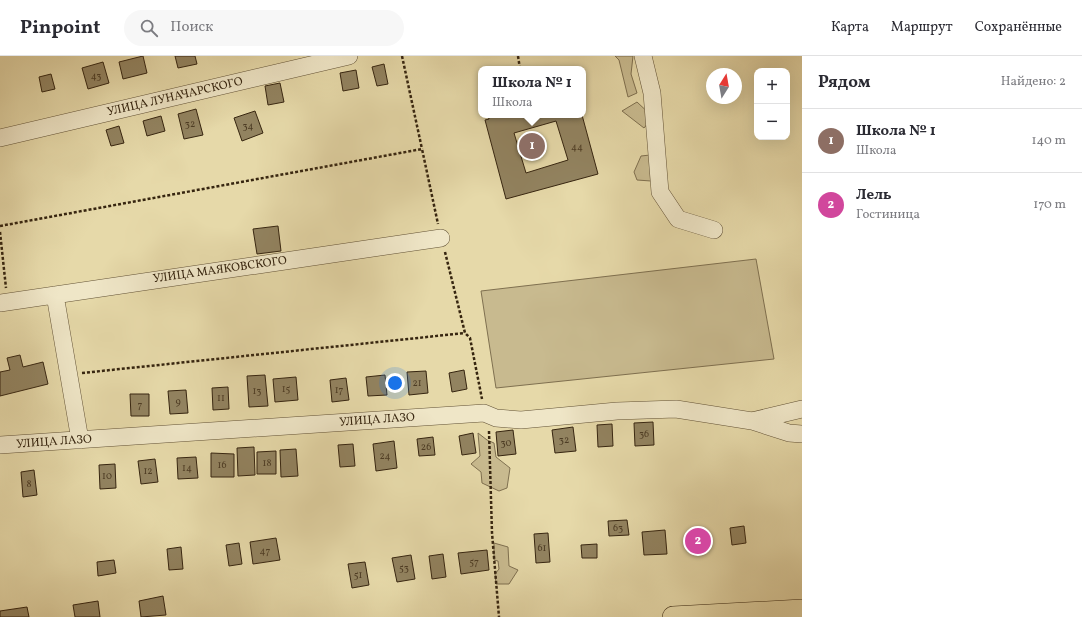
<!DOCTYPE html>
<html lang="ru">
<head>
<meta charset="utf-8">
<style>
	body { margin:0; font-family:Vollkorn,serif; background:#f7f7f7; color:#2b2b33 }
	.controls { position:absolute; right:12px; top:12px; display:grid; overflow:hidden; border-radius:8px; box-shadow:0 4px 16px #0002 }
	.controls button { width:36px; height:36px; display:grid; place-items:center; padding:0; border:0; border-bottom:1px solid #e1e1e2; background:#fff; color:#2b2b33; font:20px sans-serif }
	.compass { position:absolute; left:706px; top:12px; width:36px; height:36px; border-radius:50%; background:#fff; box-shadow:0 4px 16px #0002; rotate:11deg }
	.you { position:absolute; left:395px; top:327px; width:14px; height:14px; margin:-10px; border:3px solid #fff; border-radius:50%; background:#1a73e8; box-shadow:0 0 0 6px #1a73e833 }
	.badge { display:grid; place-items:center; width:26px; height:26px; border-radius:50%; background:#b45309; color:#fff; font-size:13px; font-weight:700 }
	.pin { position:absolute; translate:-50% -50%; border:2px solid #fff; box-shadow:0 1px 4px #0006 }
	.popup { position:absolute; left:478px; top:10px; width:108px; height:52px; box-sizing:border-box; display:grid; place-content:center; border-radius:8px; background:#fff; filter:drop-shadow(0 1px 3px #0005); font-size:13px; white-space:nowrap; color:#7c7c81 }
	.popup b { font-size:15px; color:#2b2b33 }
	.popup::after { content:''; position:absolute; left:50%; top:100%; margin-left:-8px; border:8px solid transparent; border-top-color:#fff }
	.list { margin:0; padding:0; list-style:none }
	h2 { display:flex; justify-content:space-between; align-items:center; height:52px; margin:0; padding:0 16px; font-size:17px }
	h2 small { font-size:13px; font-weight:400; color:#7c7c81 }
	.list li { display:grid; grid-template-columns:26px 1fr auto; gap:12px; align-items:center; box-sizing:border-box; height:64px; padding:0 16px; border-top:1px solid #e1e1e2 }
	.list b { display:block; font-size:15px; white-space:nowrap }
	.list p { margin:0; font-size:13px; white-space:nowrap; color:#7c7c81 }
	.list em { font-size:13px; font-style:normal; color:#7c7c81 }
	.icon { flex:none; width:22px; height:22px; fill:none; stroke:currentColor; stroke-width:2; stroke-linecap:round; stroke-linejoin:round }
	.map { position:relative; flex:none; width:802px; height:561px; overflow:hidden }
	header { display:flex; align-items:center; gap:24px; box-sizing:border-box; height:56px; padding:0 20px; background:#fff; border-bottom:1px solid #e1e1e2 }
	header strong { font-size:19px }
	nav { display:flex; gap:22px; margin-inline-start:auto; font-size:14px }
	.search { width:280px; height:36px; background:#f7f7f7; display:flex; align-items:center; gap:10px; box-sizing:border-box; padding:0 14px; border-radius:22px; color:#7c7c81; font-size:15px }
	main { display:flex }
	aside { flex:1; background:#fff }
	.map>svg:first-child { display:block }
</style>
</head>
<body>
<header>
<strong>Pinpoint</strong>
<div class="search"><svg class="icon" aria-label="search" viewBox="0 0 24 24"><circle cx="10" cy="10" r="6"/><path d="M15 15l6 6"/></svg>Поиск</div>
<nav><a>Карта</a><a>Маршрут</a><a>Сохранённые</a></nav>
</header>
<main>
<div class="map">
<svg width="802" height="561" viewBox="0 0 802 561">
	<rect width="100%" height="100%" fill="#e6d9a9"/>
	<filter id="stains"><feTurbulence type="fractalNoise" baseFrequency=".005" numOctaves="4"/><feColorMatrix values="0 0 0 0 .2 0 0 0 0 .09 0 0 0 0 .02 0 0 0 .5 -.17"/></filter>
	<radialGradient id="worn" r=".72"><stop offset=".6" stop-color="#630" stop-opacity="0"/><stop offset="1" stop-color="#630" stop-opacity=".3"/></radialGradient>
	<path fill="#c8ba8f" stroke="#7f7050" d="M615,0H633L631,18L637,37L628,41L619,4Z
		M637,46L653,61L644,72L622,55Z
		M650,99L651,125L637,124L634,116L641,100Z
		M756,203L774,303L496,332L481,235Z
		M478,377L487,384L494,387L496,401L510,412L507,432L499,435L482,427L481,416L471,408L480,400Z
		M494,487L508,491L509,510L518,514L509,528H496L495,518L499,513L498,505L494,504Z"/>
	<path fill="#928360" stroke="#362510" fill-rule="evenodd" d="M143,0L147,17L123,23L119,6Z
		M175,0H195L197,8L178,12Z
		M103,6L109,27L88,33L82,12Z
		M384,8L388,28L377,30L372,11Z
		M356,14L359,32L343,35L340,17Z
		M51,18L55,33L42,36L39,21Z
		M280,27L284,46L268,49L265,30Z
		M196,53L203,79L184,83L178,58Z
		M255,55L263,77L242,85L234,62Z
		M488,59H582L598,118L506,143L485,64L489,63ZM556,65L568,104L526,117L514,77Z
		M161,60L165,75L147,80L143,65Z
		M119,70L124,87L111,90L106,74Z
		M278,170L281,195L257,198L253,173Z
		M20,299L23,311L43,306L48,328L0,340V316L10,314L7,302Z
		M464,314L467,333L452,336L449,317Z
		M426,315L428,337L409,339L407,316Z
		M265,319L268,350L249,351L247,320Z
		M385,319L387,339L368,340L366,321Z
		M296,321L298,344L275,346L273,323Z
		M346,322L349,344L332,346L330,324Z
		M228,331L229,353L213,354L212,332Z
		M186,334L188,357L170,358L168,335Z
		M130,338H149V360H131Z
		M653,366L654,389L635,390L634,367Z
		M612,368L613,390L598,391L597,369Z
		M573,371L576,395L555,397L552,374Z
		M513,374L516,398L498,400L496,376Z
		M473,377L476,397L462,399L459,380Z
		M433,381L435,399L419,400L417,383Z
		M394,385L397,412L376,415L373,388Z
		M353,388L355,410L340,411L338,389Z
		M254,391L255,419L238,420L237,392Z
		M296,393L298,420L281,421L280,394Z
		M276,395V418H257V396Z
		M211,397L234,398V421H211Z
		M196,401L198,422L178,423L177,402Z
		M155,403L158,426L141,428L138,405Z
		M115,408L116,432L100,433L99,409Z
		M34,414L37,439L23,441L21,416Z
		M627,464L629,479L609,480L608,465Z
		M744,470L746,487L732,489L730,472Z
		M665,474L667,498L644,499L642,476Z
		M706,475L708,492L690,493L689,476Z
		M548,477L550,506L536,507L534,478Z
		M276,482L280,504L253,508L250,486Z
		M239,487L242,508L229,510L226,489Z
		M597,488V502H582L581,489Z
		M181,491L183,513L169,514L167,493Z
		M487,494L489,514L461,518L458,497Z
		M443,498L446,521L432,523L429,500Z
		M411,499L415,523L397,526L392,502Z
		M114,504L116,517L98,520L97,506Z
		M365,506L369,529L352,532L348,508Z
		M163,540L166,559L141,561L139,545Z
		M98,545L100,561H75L73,549Z
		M27,551L29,561H0V555Z"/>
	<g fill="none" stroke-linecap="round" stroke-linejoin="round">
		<g stroke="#625236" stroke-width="18">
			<path id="minor" d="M643,0L652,37L660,136L678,163L714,174
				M0,82L349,0
				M55,239L80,384
				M0,247L441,182
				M752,365L802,353
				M0,389L484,357L496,362L521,364L617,355L676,353L752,365L789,377L802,378"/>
		</g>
		<g stroke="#362510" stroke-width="22">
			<path id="major" d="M673,561L802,554"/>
		</g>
		<path stroke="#362510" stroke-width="2.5" stroke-dasharray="3 2" stroke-linecap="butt" d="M402,0L422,93
			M518,0L520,13
			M0,170L422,93L438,168
			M0,176L6,232
			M445,196L465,277L470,282L482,343
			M82,317L465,277
			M489,375L492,477L499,561"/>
		<use href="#minor" stroke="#efe6c7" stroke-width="17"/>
		<use href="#major" stroke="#e6d9a9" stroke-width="21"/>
	</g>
	<g text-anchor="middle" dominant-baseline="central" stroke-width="3" stroke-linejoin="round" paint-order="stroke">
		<g font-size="10" fill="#4d3c24">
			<text x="96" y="20">43</text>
			<text x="190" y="68">32</text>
			<text x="248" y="70">34</text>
			<text x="577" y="91">44</text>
			<text x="417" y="327">21</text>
			<text x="286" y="333">15</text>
			<text x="339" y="334">17</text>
			<text x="257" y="335">13</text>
			<text x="221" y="342">11</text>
			<text x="178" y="346">9</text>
			<text x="140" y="349">7</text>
			<text x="644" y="378">36</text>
			<text x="564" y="384">32</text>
			<text x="506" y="387">30</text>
			<text x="426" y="391">26</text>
			<text x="385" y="400">24</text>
			<text x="267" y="407">18</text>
			<text x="222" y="409">16</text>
			<text x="187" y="412">14</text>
			<text x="148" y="415">12</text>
			<text x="107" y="420">10</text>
			<text x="29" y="428">8</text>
			<text x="618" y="472">63</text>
			<text x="542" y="492">61</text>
			<text x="265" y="495">47</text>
			<text x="474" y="506">57</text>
			<text x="404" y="512">53</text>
			<text x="358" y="519">51</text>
		</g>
		<g font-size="12" fill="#362510" stroke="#efe6c7">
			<text transform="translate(175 41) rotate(-13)">УЛИЦА ЛУНАЧАРСКОГО</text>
			<text transform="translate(220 214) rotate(-8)">УЛИЦА МАЯКОВСКОГО</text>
			<text transform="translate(377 364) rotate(-4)">УЛИЦА ЛАЗО</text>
			<text transform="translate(54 386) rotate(-4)">УЛИЦА ЛАЗО</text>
		</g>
	</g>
	<rect width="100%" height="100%" filter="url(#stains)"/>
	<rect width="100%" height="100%" fill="url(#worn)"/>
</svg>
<div class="controls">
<button>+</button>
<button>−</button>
</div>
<svg class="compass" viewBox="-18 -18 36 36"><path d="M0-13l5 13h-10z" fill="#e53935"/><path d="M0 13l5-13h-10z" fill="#7c7c81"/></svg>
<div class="you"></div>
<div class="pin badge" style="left:532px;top:90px;background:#8d6e63">1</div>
<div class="popup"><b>Школа № 1</b>Школа</div>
<div class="pin badge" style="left:698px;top:485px;background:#d1479c">2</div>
</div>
<aside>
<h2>Рядом<small>Найдено: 2</small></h2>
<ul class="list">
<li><span class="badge" style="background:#8d6e63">1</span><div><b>Школа № 1</b><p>Школа</p></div><em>140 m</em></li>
<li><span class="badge" style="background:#d1479c">2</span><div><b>Лель</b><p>Гостиница</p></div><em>170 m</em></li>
</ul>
</aside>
</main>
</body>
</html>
